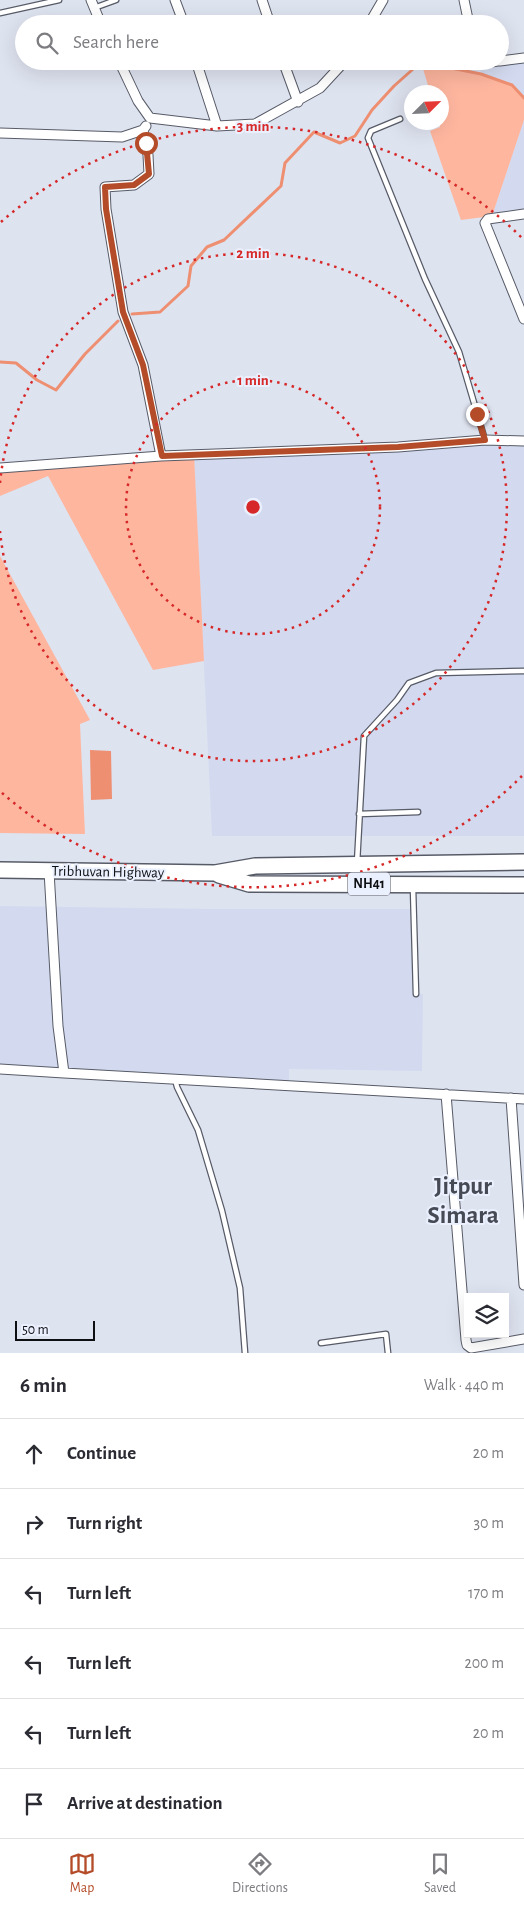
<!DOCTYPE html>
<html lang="en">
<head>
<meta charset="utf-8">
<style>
	body { margin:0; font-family:"Alegreya Sans",sans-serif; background:#f7f7f7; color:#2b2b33 }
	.controls { position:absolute; right:15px; bottom:15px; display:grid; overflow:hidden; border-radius:0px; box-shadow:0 5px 20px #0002 }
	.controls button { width:45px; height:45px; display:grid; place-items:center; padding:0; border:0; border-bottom:1px solid #e1e1e2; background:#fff; color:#2b2b33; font:25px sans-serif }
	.compass { position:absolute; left:404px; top:85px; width:45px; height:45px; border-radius:50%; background:#fff; box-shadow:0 5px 20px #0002; rotate:66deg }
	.scale { position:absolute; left:15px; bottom:12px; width:80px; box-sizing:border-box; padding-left:5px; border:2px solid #0d0f13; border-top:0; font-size:14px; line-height:18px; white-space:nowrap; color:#0d0f13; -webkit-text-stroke:4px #ebf0fe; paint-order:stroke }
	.stop { position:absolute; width:15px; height:15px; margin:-11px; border:4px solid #b44c29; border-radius:50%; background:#fff }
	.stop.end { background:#b44c29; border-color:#fff; box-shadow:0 1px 5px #0008 }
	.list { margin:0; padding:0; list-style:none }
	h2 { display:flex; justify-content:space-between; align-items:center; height:65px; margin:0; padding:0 20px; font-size:21px }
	h2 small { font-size:16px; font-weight:400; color:#7c7c81 }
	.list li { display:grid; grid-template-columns:32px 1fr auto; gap:15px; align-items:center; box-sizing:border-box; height:70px; padding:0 20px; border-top:1px solid #e1e1e2 }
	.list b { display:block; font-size:19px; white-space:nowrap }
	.list em { font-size:16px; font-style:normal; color:#7c7c81 }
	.icon { flex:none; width:28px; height:28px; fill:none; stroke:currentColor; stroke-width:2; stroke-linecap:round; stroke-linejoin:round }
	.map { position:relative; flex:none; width:524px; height:1353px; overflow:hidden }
	.search { position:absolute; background:#fff; box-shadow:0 5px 20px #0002; left:15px; right:15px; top:15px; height:55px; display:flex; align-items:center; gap:12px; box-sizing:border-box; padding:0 18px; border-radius:28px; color:#7c7c81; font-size:19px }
	.sheet { height:485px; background:#fff }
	nav { display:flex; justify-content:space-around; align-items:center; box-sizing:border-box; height:70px; border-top:1px solid #e1e1e2; background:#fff; font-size:14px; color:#7c7c81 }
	nav a { display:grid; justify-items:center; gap:2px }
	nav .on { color:#b44c29 }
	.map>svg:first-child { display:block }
</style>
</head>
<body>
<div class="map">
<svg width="524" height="1353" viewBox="0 0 524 1353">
	<rect width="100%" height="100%" fill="#dee3f0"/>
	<path fill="#d3daef" d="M524,59V98L512,85L481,74L480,62Z
		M524,120V214L492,216Z
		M524,441V836H212L194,454Z
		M0,906L211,909H413L416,994H423L422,1071L289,1069V1085L0,1069Z"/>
	<path fill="#feb69f" d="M421,62L481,74L512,85L524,98V120L492,216L461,220L430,131L440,127L439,123L442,122V92H430Z
		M194,454L204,661L153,670L48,476L0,496V468Z
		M0,556L90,720L80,724L85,834L0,833Z"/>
	<path fill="#ee8f71" d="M90,750L111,751L112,799L91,800Z"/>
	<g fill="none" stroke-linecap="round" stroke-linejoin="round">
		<path stroke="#ee8f71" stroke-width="3" d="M132,314L160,312L188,286L191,266L207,247L224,240L281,186L285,163L314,132L340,143L355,136L372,110L394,86L421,62L481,74L512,85L524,98
			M0,362L16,363L37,380L56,390L85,354L118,321"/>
		<g stroke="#575b67" stroke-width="7">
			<path id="lane" d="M94,8L116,0
				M0,13L59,0
				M400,119L371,131L368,138L425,279L459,352L485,440
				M359,814L418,812
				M357,863L364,736L397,700L409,683L436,673L524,671
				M413,888L416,994
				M175,1079L177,1087L198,1130L222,1211L240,1288L245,1353
				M321,1343L386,1334L388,1353"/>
		</g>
		<g stroke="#575b67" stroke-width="11">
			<path id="street" d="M91,0L101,24
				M175,0L184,24
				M262,0L270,24
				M464,0L469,24
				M369,24L383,0
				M119,61L138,101L150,118L217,126L255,124L320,88L345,61
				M196,61L217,126
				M283,61L298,102
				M479,61L484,63L498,61
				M500,61L524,58
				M143,130L148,155L149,174L134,185L105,187L106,209L123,312L143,365L161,456
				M0,133L122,137L143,130L146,126
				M524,214L488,219L485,223L524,319
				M0,468L161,456L398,447L485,440L524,441
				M49,871L58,1026L64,1073L524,1099
				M0,1069L64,1073
				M446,1094L466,1340L467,1345L471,1348L524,1339
				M511,1098L524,1285"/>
		</g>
		<g stroke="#575b67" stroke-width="18">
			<path id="highway" d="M0,870L215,873L255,866L524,862
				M219,875L249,884L524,885"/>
		</g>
		<use href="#lane" stroke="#fff" stroke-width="4.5"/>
		<use href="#street" stroke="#fff" stroke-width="9"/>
		<use href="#highway" stroke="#fff" stroke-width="15"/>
	</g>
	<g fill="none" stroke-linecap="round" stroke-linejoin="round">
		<path stroke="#b44c29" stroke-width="6" d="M146,143L149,174L134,185L105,187L106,209L123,312L143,365L162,456L398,447L485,440L477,414"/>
	</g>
	<g fill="none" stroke="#d62828" stroke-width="2.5" stroke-dasharray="2.5 5">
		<circle cx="253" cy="507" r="127"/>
		<path d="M0 483A254 254 0 1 1 0 531"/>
		<path d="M522 776A381 381 0 0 1 1 792M1 222A381 381 0 0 1 522 238"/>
	</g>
	<g text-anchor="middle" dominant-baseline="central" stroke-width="4" stroke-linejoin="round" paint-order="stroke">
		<rect fill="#ebf0fe" stroke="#50525a" stroke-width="1" x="348" y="872.5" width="42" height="23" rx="4"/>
		<g font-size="14" font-weight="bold" fill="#0d0f13">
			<text x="369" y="884">NH41</text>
		</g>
		<g font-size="15" fill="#0d0f13" stroke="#ebf0fe">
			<text transform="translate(108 872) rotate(1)">Tribhuvan Highway</text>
		</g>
		<g font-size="25" font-weight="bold" fill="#464a55" stroke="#ebf0fe">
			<text x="463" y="1186">Jitpur<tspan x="463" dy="29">Simara</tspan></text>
		</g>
	</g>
	<circle cx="253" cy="507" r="8" fill="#d62828" stroke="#ebf0fe" stroke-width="2.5"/>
	<g font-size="15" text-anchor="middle" font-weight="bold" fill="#d62828" stroke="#ebf0fe" stroke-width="4" stroke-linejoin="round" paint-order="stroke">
		<text x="253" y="131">3 min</text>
		<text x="253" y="258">2 min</text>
		<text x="253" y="385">1 min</text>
	</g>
</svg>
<div class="controls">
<button><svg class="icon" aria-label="layers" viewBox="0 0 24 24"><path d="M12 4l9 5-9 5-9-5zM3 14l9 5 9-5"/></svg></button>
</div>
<svg class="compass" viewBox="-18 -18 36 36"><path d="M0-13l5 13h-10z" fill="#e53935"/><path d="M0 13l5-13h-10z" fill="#7c7c81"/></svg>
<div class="scale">50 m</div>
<div class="stop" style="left:146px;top:143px"></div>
<div class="stop end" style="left:477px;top:414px"></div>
<div class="search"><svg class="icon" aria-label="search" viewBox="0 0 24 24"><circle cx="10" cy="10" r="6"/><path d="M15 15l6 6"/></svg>Search here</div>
</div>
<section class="sheet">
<h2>6 min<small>Walk · 440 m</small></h2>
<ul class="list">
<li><svg class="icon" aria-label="ahead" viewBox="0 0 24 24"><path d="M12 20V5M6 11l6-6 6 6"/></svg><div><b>Continue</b></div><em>20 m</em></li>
<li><svg class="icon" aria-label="right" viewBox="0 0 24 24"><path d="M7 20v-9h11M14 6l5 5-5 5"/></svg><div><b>Turn right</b></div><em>30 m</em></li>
<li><svg class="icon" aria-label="left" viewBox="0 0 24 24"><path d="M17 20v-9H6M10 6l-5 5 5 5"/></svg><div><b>Turn left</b></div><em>170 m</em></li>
<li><svg class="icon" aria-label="left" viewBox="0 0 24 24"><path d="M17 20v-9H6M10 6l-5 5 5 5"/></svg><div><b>Turn left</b></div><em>200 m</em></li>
<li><svg class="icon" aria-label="left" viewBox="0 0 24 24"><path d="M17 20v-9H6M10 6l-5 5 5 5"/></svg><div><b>Turn left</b></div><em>20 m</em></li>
<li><svg class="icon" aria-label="arrive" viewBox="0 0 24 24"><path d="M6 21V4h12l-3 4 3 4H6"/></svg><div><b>Arrive at destination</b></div></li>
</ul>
</section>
<nav>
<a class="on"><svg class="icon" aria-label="map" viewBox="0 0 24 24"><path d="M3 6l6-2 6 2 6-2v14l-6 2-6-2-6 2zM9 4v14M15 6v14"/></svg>Map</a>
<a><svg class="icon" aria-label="directions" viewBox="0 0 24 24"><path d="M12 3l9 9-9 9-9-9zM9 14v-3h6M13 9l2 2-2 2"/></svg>Directions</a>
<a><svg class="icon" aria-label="saved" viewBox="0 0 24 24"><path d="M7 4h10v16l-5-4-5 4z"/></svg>Saved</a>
</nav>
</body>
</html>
